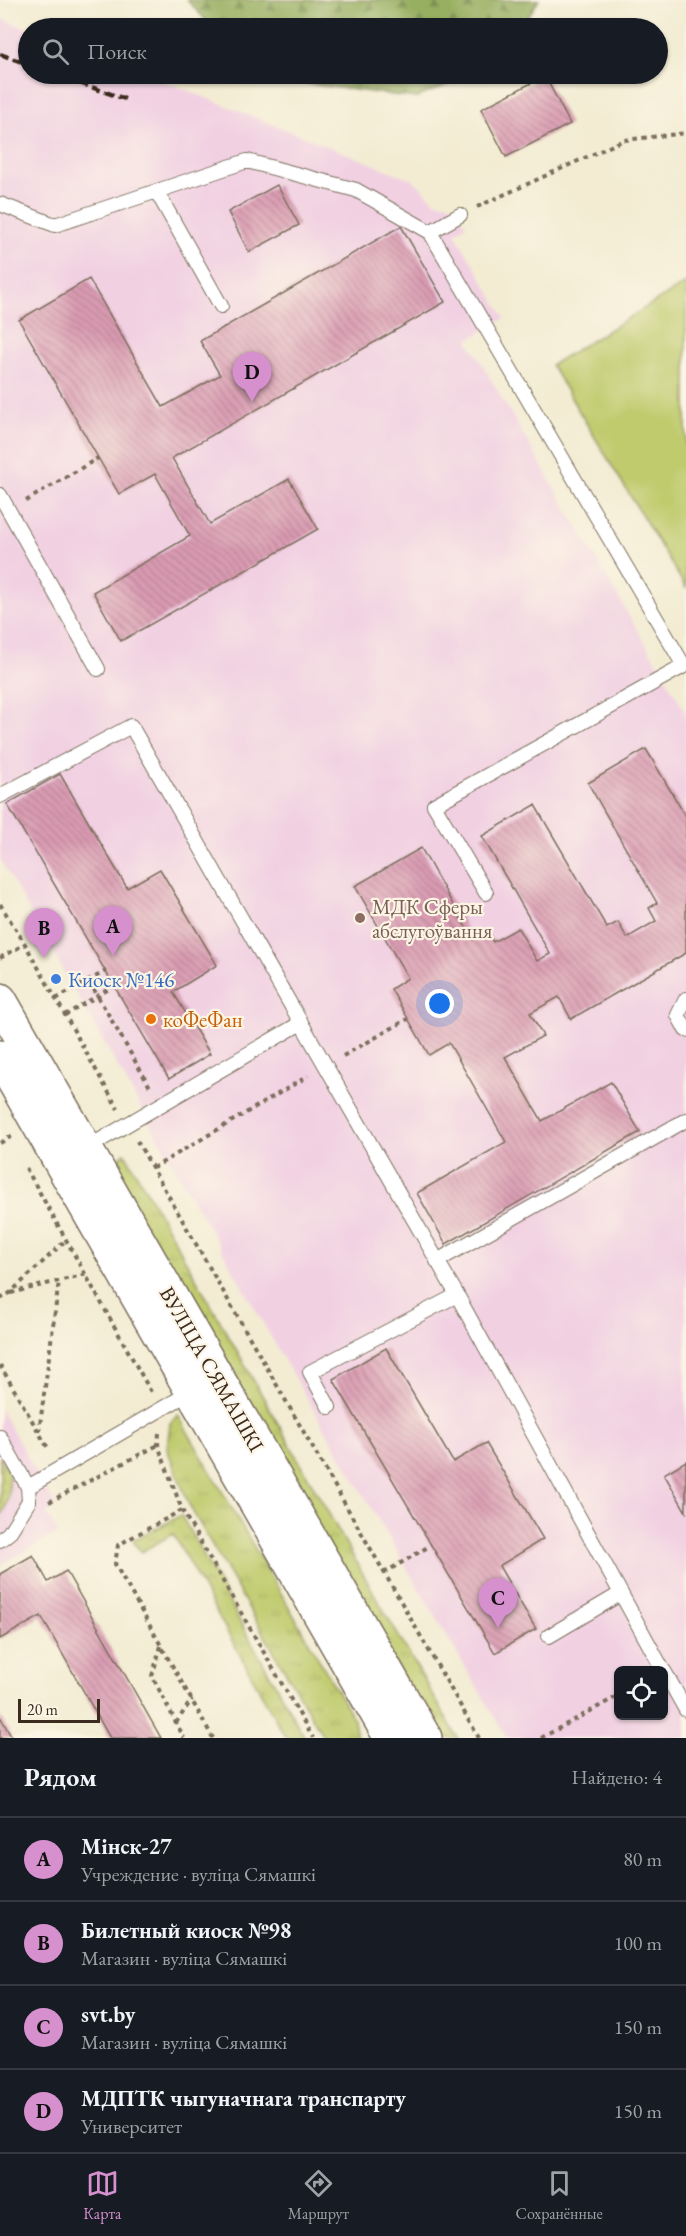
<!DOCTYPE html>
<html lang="ru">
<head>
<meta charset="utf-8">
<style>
	body { margin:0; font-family:"EB Garamond",serif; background:#242831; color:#f1f3f6 }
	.controls { position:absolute; right:18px; bottom:18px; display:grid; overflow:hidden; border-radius:9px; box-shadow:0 2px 4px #0004 }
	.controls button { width:54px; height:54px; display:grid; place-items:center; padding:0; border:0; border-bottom:2px solid #363941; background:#171b24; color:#f1f3f6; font:30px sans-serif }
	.scale { position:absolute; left:18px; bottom:15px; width:82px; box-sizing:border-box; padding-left:6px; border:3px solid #3b2a1e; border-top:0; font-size:16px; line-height:21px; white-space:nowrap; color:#3b2a1e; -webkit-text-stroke:4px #fcf5e5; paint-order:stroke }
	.you { position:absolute; left:440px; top:1004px; width:21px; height:21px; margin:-15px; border:4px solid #fff; border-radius:50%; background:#1a73e8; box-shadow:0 0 0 9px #1a73e833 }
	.badge { display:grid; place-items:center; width:39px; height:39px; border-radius:50%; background:#d690ce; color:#111; font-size:20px; font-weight:700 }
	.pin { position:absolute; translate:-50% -50px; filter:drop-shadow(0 2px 3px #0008) }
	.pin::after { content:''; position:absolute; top:32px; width:21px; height:18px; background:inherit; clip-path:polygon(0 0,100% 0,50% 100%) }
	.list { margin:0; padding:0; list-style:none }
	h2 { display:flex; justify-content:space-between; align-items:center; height:78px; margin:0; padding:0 24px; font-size:26px }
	h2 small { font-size:20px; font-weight:400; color:#9ea1a6 }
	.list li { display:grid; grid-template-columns:39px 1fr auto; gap:18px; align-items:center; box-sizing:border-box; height:84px; padding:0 24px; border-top:2px solid #363941 }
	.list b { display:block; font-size:22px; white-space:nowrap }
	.list p { margin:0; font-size:20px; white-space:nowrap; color:#9ea1a6 }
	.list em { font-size:20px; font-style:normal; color:#9ea1a6 }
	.icon { flex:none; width:33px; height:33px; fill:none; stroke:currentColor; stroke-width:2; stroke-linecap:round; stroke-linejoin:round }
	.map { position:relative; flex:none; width:686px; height:1738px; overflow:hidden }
	.search { position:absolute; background:#171b24; box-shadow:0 2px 4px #0004; left:18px; right:18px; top:18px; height:66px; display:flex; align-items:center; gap:15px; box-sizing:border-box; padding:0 21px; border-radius:33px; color:#9ea1a6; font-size:22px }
	.sheet { height:414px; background:#171b24 }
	nav { display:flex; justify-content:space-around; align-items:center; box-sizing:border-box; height:84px; border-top:2px solid #363941; background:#171b24; font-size:16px; color:#9ea1a6 }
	nav a { display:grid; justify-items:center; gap:3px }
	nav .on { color:#d690ce }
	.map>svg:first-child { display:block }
</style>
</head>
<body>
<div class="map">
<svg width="686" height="1738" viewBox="0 0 686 1738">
	<defs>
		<pattern id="grass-tufts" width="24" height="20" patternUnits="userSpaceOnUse" patternTransform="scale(1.5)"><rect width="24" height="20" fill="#bfcb6d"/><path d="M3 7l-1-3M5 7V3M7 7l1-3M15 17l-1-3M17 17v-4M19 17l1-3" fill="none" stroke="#a5ae5e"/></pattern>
		<pattern id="forest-firs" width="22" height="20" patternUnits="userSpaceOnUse" patternTransform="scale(1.5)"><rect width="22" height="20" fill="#97af60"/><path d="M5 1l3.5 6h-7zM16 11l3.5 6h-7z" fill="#7c8f4f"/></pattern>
		<pattern id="park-dots" width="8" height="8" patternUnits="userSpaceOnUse" patternTransform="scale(1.5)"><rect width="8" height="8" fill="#bfcb6d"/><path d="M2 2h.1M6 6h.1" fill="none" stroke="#a5ae5e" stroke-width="1.8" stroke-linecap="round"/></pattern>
		<pattern id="building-back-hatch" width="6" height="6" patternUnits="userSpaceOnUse" patternTransform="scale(1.5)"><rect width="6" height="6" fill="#da9bb2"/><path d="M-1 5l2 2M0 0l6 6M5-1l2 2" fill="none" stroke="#b27f90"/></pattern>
	</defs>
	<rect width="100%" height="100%" fill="#fcf5e5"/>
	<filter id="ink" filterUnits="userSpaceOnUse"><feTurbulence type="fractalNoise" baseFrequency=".0167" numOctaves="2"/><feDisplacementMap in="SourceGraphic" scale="12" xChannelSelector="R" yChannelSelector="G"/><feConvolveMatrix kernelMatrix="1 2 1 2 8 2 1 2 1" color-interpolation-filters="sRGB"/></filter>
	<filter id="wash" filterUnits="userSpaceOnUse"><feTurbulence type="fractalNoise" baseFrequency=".008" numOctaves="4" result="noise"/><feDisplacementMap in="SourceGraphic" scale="24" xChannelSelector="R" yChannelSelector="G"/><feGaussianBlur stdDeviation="1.35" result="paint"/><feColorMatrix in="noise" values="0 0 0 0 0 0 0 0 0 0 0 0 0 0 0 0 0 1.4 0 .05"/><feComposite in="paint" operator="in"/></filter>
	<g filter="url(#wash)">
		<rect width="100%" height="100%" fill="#f3ecd3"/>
		<path fill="#f1d0e2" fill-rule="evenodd" d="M0,18L28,29V74H146L413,180L436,202L454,205L466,225L455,233L505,318L468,340L686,713V1738H507L283,1358L0,859ZM618,1670H664V1716H618Z
			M0,1409L56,1507L46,1513L58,1533L0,1565Z"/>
		<path fill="url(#grass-tufts)" stroke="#7d7a46" stroke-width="1.5" d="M125,1153L376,1597L458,1738H438L112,1170L115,1162Z
			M178,1415L354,1720L357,1738H324L190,1507L167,1449L170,1423Z
			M181,1515L305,1738H286L173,1534L141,1552L133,1541Z"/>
		<path fill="url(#forest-firs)" stroke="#696c3f" stroke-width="1.5" d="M187,0H539L521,28H213Z
			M283,74H473L416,98L309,84Z"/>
		<path fill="url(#park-dots)" stroke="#7d7a46" stroke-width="1.5" d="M0,1457C3,1462 8,1468 9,1474C10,1487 9,1507 0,1516Z"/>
		<path fill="#bfcb6d" stroke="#7d7a46" stroke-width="1.5" d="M686,283V588L551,365Z"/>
		<g id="blocks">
			<path fill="url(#building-back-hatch)" d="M545,76L570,124L506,157L481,109Z
				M277,185L299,225L249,252L228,212Z
				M401,226L445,302L172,458L210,524L289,479L318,529L121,641L93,592L190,536L155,474L119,494L19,320L89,279L163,407L220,375L200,341Z
				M646,749L686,817V953L571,1019L559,997L530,1013L543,1036L505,1057L542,1121L611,1082L640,1132L446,1244L417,1193L506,1142L449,1043L429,1055L391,989L408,978L355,886L421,848L473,940L487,932L493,942L518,928L537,961L550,954L482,836L535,805L607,928L618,922L627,938L656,921L649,908L657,903L588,783Z
				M60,774L127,888L160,869L217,965L173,992L210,1054L169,1079L7,804Z
				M386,1348L453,1462L486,1443L543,1539L499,1566L536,1629L495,1653L333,1379Z
				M686,1461V1512L664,1474Z
				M33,1555L48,1582L66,1571L161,1738H110L41,1616L0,1639V1574Z
				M0,1716L12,1738H0Z"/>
		</g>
	</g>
	<g filter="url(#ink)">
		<use href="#blocks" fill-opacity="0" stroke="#7b6e5d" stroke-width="1.5"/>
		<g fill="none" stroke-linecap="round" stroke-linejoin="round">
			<g stroke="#7b6e5d" stroke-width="16">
				<path id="lane" d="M157,192L221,306
					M0,204L55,225L247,161L356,190L430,232
					M460,215L430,232L684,666L434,805L486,893
					M0,495L98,669
					M0,796L131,726L457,1295L663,1670
					M686,999L678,1015L686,1030
					M85,1149L301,1023
					M437,1261L686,1120
					M329,1407L310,1372L457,1295
					M0,1437L28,1487L29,1501L9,1533L0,1540
					M28,1487L194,1390
					M549,1636L620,1594
					M664,1671L686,1710"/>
			</g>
			<g stroke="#7b6e5d" stroke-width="36">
				<path id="secondary" d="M0,1000L425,1738
					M0,1057C130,1285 261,1511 391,1738"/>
			</g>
			<path stroke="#7b6e5d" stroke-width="4" stroke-dasharray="4.5 4.5" stroke-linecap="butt" d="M477,207L624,140L686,133
				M26,501L98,458
				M0,904L25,944L118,1109
				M0,958L25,944
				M89,981L150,1087
				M56,999L106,971
				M65,1015L114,986
				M343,1056L408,1019
				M137,1141L479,1738
				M0,1143L12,1136
				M26,1168L151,1392
				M153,1168L308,1076
				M11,1293L86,1274
				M0,1299L10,1293L66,1240
				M0,1365L49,1450
				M39,1432L59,1281
				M159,1433L158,1445L182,1510L313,1738
				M49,1502L158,1445
				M182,1510L118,1545L115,1564L213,1738
				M384,1573L431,1545
				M161,1646L152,1676L184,1738
				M176,1723L192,1699
				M541,1738L618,1696"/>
			<use href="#lane" stroke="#fff" stroke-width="14"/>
			<use href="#secondary" stroke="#fff" stroke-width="33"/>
			<path stroke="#3b2a1e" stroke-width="4.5" stroke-dasharray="9 4.5" stroke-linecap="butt" d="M0,54L28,64
				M54,74L125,99"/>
		</g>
	</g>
	<circle fill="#8d6e63" stroke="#fcf5e5" stroke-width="2" cx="360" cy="918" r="6"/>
	<circle fill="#3f7fe0" stroke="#fcf5e5" stroke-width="2" cx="56" cy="979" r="6"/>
	<circle fill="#e8710a" stroke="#fcf5e5" stroke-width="2" cx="151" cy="1019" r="6"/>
	<g text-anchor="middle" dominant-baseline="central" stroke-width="4.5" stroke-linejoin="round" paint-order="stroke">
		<g font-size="21" fill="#785e54" stroke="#fcf5e5" text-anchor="start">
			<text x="372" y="906">МДК Сферы<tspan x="372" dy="24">абслугоўвання</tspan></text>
		</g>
		<g font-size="21" fill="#366cbe" stroke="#fcf5e5" text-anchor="start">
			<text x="68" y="979">Киоск №146</text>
		</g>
		<g font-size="21" fill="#c56008" stroke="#fcf5e5" text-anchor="start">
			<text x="163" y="1019">коФеФан</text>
		</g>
		<g font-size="21" fill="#3b2a1e" stroke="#fcf5e5">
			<text transform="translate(212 1369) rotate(60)">ВУЛІЦА СЯМАШКІ</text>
		</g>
	</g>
</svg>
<div class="controls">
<button><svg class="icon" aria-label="locate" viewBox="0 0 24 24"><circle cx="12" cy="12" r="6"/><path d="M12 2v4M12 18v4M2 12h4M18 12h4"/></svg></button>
</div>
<div class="scale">20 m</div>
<div class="you"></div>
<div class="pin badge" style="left:113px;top:956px">A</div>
<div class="pin badge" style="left:44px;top:958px">B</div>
<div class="pin badge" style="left:498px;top:1628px">C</div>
<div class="pin badge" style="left:252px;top:402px">D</div>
<div class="search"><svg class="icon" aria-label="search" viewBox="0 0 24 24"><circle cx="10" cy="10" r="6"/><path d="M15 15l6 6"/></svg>Поиск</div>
</div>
<section class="sheet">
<h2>Рядом<small>Найдено: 4</small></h2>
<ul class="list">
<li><span class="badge">A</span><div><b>Мінск-27</b><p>Учреждение · вуліца Сямашкі</p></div><em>80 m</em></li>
<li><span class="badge">B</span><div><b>Билетный киоск №98</b><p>Магазин · вуліца Сямашкі</p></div><em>100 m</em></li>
<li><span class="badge">C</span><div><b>svt.by</b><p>Магазин · вуліца Сямашкі</p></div><em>150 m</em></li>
<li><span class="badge">D</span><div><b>МДПТК чыгуначнага транспарту</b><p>Университет</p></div><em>150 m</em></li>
</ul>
</section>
<nav>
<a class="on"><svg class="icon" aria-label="map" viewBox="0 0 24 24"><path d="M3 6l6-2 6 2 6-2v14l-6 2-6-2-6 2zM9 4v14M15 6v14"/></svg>Карта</a>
<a><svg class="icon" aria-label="directions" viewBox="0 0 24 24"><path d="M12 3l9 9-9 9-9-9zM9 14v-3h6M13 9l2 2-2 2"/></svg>Маршрут</a>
<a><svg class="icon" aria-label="saved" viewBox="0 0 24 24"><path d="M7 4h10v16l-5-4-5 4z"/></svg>Сохранённые</a>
</nav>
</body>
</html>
